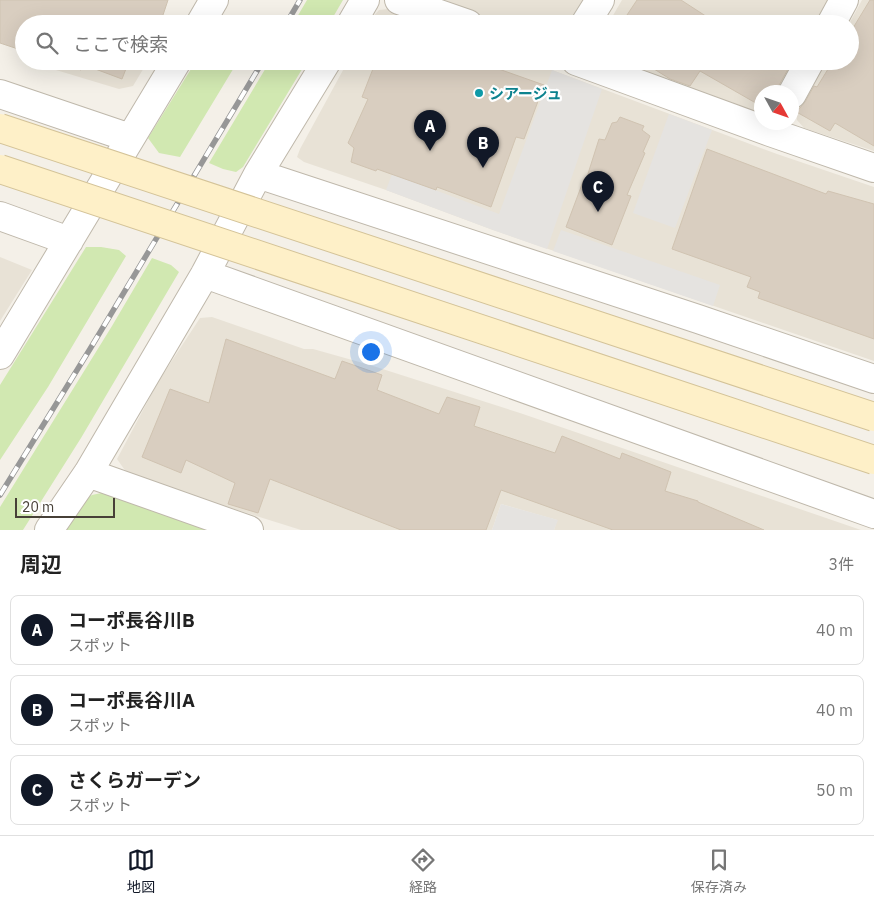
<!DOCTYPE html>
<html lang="ja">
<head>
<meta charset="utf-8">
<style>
	body { margin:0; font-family:"IBM Plex Sans","Noto Sans JP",sans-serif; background:#f2f2f2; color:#222 }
	.compass { position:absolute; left:754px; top:85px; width:45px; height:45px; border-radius:50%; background:#fff; box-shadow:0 5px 20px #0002; rotate:130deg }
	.scale { position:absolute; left:15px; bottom:12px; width:100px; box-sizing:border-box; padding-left:5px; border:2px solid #474037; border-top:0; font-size:14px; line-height:18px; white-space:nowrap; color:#474037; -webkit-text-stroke:4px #fff; paint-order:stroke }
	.you { position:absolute; left:370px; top:351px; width:18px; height:18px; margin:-12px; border:4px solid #fff; border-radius:50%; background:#1a73e8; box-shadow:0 0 0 8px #1a73e833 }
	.badge { display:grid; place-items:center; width:32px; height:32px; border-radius:50%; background:#111827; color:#fff; font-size:16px; font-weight:700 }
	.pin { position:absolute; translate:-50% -41px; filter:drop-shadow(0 1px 2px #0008) }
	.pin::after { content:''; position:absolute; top:26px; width:18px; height:15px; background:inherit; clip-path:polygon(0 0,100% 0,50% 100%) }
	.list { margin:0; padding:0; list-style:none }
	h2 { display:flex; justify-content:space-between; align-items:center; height:65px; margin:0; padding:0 20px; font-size:21px }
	h2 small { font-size:16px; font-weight:400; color:#767676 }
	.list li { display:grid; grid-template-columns:32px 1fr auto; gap:15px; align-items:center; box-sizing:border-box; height:70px; margin:0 10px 10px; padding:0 10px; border:1px solid #e0e0e0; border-radius:8px }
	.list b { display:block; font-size:19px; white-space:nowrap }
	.list p { margin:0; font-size:16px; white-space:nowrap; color:#767676 }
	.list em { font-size:16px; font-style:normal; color:#767676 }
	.icon { flex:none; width:28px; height:28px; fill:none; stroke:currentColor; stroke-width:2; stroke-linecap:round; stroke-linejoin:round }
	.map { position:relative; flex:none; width:874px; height:530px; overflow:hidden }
	.search { position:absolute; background:#fff; box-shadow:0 5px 20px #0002; left:15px; right:15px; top:15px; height:55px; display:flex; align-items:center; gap:12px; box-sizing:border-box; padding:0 18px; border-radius:28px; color:#767676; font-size:19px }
	.sheet { height:305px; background:#fff }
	nav { display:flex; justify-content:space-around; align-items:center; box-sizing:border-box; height:70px; border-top:1px solid #e0e0e0; background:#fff; font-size:14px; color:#767676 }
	nav a { display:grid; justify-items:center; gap:2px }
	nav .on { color:#111827 }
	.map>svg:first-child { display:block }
</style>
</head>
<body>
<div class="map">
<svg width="874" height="530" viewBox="0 0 874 530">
	<rect width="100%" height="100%" fill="#f4f0e8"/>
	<path fill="#e8e2d6" d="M427,0H586L572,24H508Z
		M622,0H829L816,24H608Z
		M862,0H874V151L804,128L797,120L796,113L827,61H850V24H849Z
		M388,9L427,24H368L371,19L379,10Z
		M26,61H148L133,86L119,89Z
		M348,61H528L777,154L874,187V361L493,230L386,190L304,162L297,157L300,149Z
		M616,61H795L777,92H762L761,111L756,113Z
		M0,257L32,270L0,321Z
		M212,317L304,349H313L370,365L520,413L861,530H554L557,520L501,504L492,530H301L129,476L117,459L158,382L200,318Z"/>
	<path fill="#d1e8b1" d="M307,0H343L329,24H293Z
		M196,61H238L180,157L159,153L148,138Z
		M270,61H307L243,167L236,172L223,169L209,163Z
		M86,247H101L119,250L126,256L48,387L0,460V385Z
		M152,258L171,265L179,272L81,438L23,530H0V507L112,326Z
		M106,492L228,530H62L79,503L92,495Z"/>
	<path fill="#e5e3e0" d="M552,70L602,89L547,249L493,230L386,190L392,174L499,214Z
		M669,114L712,130L675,228L633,213Z
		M561,230L720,285L713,306L553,251Z
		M501,504L558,520L554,530H492Z"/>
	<path fill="#d9cec0" stroke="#d0c3b1" d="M0,0H168L160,24H24V51L0,43Z
		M637,0H681L718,24H616L619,18L623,21Z
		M870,0H874V146L835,123L830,131L793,110L800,108L805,102L814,86L817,87L833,61H850V33Z
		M55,61H129L122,79L82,64L81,70Z
		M376,61H476L544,85L524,139L516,137L491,207L437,187L436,190L377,169L376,171L351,162L354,148L348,143L368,99L362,97Z
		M630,61H776L788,69L778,87L777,92H762L761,106L700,71L690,86L670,79L643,62L640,67Z
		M620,117L644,126L642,130L650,136L643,152L645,153L627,195L631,196L612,245L566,227L584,179L586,180L599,139L605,140L612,123L617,122Z
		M707,149L826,194L828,191L874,204V339L758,298L760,292L747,287L751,277L672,249Z
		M226,339L335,379L342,361L382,375L377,390L439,414L447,397L480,407L474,426L555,453L562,436L620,459L622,453L671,472L665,491L698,501V502L764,530H613L501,490L486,530H401L270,479L258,513L228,504L235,483L186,460L181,473L142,457L170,389L209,403Z"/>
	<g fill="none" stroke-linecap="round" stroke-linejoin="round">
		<g stroke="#bfb8ab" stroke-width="30">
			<path id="street" d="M399,0L468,24
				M200,24L214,0
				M351,24L365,0
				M585,24L600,0
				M831,24L844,0
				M576,61L770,132L874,168
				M0,94L130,138
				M792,94L810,61
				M258,174L698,319L874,379
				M0,216L69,241
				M205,274L874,514
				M0,355L177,61
				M88,473L249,530
				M49,530L88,473L205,274L258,174L327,61"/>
		</g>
		<use href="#street" stroke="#fff" stroke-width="28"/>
		<g stroke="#979797" stroke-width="5.5">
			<path id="rail" d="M286,24L300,0
				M0,495L90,349L263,61"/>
		</g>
		<use href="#rail" stroke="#fff" stroke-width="4" stroke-dasharray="11" stroke-linecap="butt"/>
		<g stroke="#d4c398" stroke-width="30" stroke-linecap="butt">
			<path id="secondary-bridge" d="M0,128L874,417
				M0,169L874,460"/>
		</g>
		<use href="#secondary-bridge" stroke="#fef0c8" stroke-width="28"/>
	</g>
	<circle fill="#0f9aa8" stroke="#fff" stroke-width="2" cx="479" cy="93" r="5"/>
	<g text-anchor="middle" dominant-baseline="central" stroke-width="4.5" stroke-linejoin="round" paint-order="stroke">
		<g font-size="15" font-weight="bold" fill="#0d838f" stroke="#fff" text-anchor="start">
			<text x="489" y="93">シアージュ</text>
		</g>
	</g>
</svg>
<svg class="compass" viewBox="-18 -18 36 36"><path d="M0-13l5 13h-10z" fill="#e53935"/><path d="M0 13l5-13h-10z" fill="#767676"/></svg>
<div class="scale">20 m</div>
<div class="you"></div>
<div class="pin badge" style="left:430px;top:151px">A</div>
<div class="pin badge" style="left:483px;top:168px">B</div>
<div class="pin badge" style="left:598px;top:212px">C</div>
<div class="search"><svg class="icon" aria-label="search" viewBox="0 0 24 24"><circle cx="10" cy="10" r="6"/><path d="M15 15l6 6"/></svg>ここで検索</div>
</div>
<section class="sheet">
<h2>周辺<small>3件</small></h2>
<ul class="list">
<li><span class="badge">A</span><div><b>コーポ長谷川B</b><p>スポット</p></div><em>40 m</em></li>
<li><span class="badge">B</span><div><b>コーポ長谷川A</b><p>スポット</p></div><em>40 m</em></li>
<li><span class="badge">C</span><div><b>さくらガーデン</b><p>スポット</p></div><em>50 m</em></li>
</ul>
</section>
<nav>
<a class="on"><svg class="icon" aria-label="map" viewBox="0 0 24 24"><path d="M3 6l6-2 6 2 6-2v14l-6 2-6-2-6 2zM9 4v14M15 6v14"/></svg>地図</a>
<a><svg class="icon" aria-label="directions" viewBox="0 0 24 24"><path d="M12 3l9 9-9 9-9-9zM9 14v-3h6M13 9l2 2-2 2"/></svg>経路</a>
<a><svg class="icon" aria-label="saved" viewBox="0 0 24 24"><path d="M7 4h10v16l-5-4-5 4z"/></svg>保存済み</a>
</nav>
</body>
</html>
